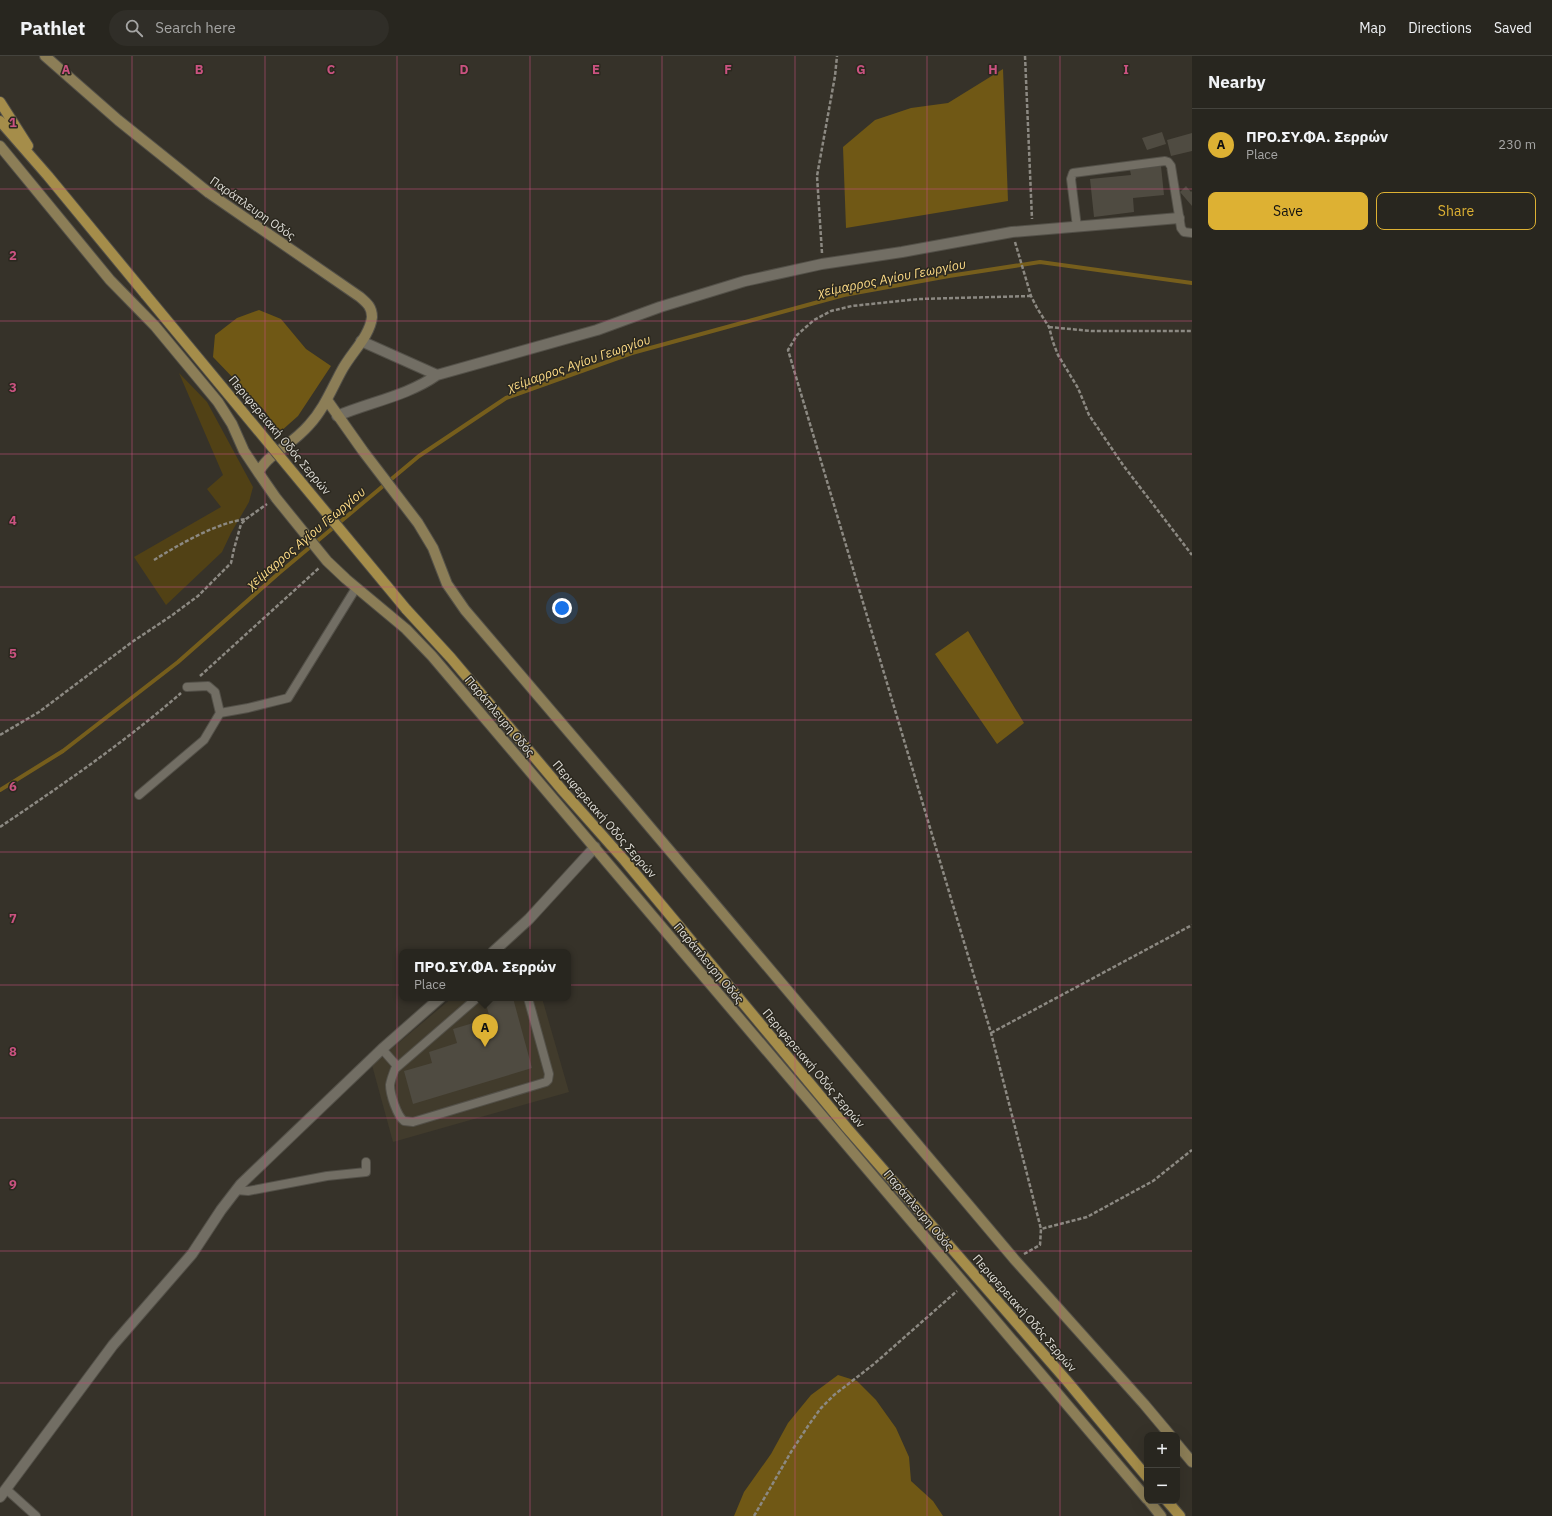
<!DOCTYPE html>
<html lang="en">
<head>
<meta charset="utf-8">
<style>
	body { margin:0; font-family:"IBM Plex Sans",sans-serif; background:#302e28; color:#f1f3f6 }
	.controls { position:absolute; right:12px; bottom:12px; display:grid; overflow:hidden; border-radius:8px; box-shadow:0 4px 16px #0002 }
	.controls button { width:36px; height:36px; display:grid; place-items:center; padding:0; border:0; border-bottom:1px solid #44433d; background:#28261f; color:#f1f3f6; font:20px sans-serif }
	.you { position:absolute; left:562px; top:552px; width:14px; height:14px; margin:-10px; border:3px solid #fff; border-radius:50%; background:#1a73e8; box-shadow:0 0 0 6px #1a73e833 }
	.badge { display:grid; place-items:center; width:26px; height:26px; border-radius:50%; background:#ddb133; color:#111; font-size:13px; font-weight:700 }
	.pin { position:absolute; translate:-50% -33px; filter:drop-shadow(0 1px 2px #0008) }
	.pin::after { content:''; position:absolute; top:21px; width:14px; height:12px; background:inherit; clip-path:polygon(0 0,100% 0,50% 100%) }
	.popup { position:absolute; left:399px; top:893px; width:172px; height:52px; box-sizing:border-box; display:grid; place-content:center; border-radius:8px; background:#28261f; filter:drop-shadow(0 1px 3px #0005); font-size:13px; white-space:nowrap; color:#a5a5a4 }
	.popup b { font-size:15px; color:#f1f3f6 }
	.popup::after { content:''; position:absolute; left:50%; top:100%; margin-left:-8px; border:8px solid transparent; border-top-color:#28261f }
	.list { margin:0; padding:0; list-style:none }
	h2 { display:flex; justify-content:space-between; align-items:center; height:52px; margin:0; padding:0 16px; font-size:17px }
	h2 small { font-size:13px; font-weight:400; color:#a5a5a4 }
	.list li { display:grid; grid-template-columns:26px 1fr auto; gap:12px; align-items:center; box-sizing:border-box; height:72px; padding:0 16px; border-top:1px solid #44433d }
	.list b { display:block; font-size:15px; white-space:nowrap }
	.list p { margin:0; font-size:13px; white-space:nowrap; color:#a5a5a4 }
	.list em { font-size:13px; font-style:normal; color:#a5a5a4 }
	.actions { display:flex; gap:8px; padding:12px 16px }
	.actions a { flex:1; padding:9px 0; border:1px solid #ddb133; border-radius:8px; text-align:center; font-size:14px; color:#ddb133 }
	.actions .main { background:#ddb133; color:#111 }
	.icon { flex:none; width:22px; height:22px; fill:none; stroke:currentColor; stroke-width:2; stroke-linecap:round; stroke-linejoin:round }
	.map { position:relative; flex:none; width:1192px; height:1460px; overflow:hidden }
	header { display:flex; align-items:center; gap:24px; box-sizing:border-box; height:56px; padding:0 20px; background:#28261f; border-bottom:1px solid #44433d }
	header strong { font-size:19px }
	nav { display:flex; gap:22px; margin-inline-start:auto; font-size:14px }
	.search { width:280px; height:36px; background:#302e28; display:flex; align-items:center; gap:10px; box-sizing:border-box; padding:0 14px; border-radius:22px; color:#a5a5a4; font-size:15px }
	main { display:flex }
	aside { flex:1; background:#28261f }
	.map>svg:first-child { display:block }
</style>
</head>
<body>
<header>
<strong>Pathlet</strong>
<div class="search"><svg class="icon" aria-label="search" viewBox="0 0 24 24"><circle cx="10" cy="10" r="6"/><path d="M15 15l6 6"/></svg>Search here</div>
<nav><a>Map</a><a>Directions</a><a>Saved</a></nav>
</header>
<main>
<div class="map">
<svg width="1192" height="1460" viewBox="0 0 1192 1460">
	<rect width="100%" height="100%" fill="#363229"/>
	<path fill="#413b2c" d="M452,942H542L569,1036L393,1086L372,1009Z"/>
	<path fill="#514115" d="M179,317L207,346L253,431L249,446L231,477L222,496L166,549L134,501L221,451L207,433L223,419Z"/>
	<path fill="#705815" d="M1003,13L1008,145L846,172L843,91L875,64L911,52L948,47Z
		M259,254L281,263L306,293L331,310L298,360L280,376L264,354L213,301L215,279L237,262Z
		M968,575L1024,667L997,688L935,598Z
		M838,1319L857,1325L876,1344L896,1372L909,1401L911,1425L933,1445L943,1460H734L744,1436L771,1398L788,1367L811,1339Z"/>
	<g fill="none" stroke-linecap="round" stroke-linejoin="round">
		<path stroke="#765e1c" stroke-width="4" d="M0,734L63,695L178,606L279,517L419,400L506,342L632,297L844,239L949,220L1040,206L1192,227"/>
	</g>
	<path fill="#4f4b41" d="M1162,76L1166,88L1147,94L1142,82Z
		M1192,77V95L1171,100L1167,84Z
		M1161,110L1164,139L1133,142L1134,156L1094,161L1090,123L1131,119L1130,114Z
		M1186,130L1191,136L1192,135V150L1180,136Z
		M497,942H513L532,1012L413,1048L404,1015L432,1007L429,996L457,987L453,973L490,962L485,945Z"/>
	<g fill="none" stroke-linecap="round" stroke-linejoin="round">
		<g stroke="#535048" stroke-width="10">
			<path id="lane" d="M1077,171L1071,123L1073,117L1165,105L1168,106L1171,110L1181,172L1184,176L1192,177
				M187,631L208,630L215,636L220,657
				M139,739L204,684L220,657L248,652L288,642L356,532
				M477,942L395,1013C393,1018 391,1023 390,1029C390,1038 397,1060 404,1065L413,1066L546,1026L548,1024L549,1018L528,942
				M382,993L397,1010
				M236,1134L248,1135L327,1120L366,1116V1106
				M6,1433L36,1460"/>
		</g>
		<g stroke="#535048" stroke-width="12">
			<path id="street" d="M361,285L437,319
				M337,360C370,346 407,340 437,319L597,274L660,251L745,225L822,208L902,196L1012,176L1179,162
				M493,896L529,863L595,791
				M0,1441L113,1289L192,1198L221,1154L241,1128L382,993L440,942"/>
		</g>
		<g stroke="#535048" stroke-width="12">
			<path id="secondary" d="M45,0L118,64L209,137L360,241C367,247 372,251 372,261C370,280 351,297 342,314C332,332 324,353 309,369C297,383 283,391 270,402C265,406 261,412 258,416
				M0,90L110,224L155,270L218,346L232,368L244,395L258,416L276,442L327,505L346,523L406,573L432,600L1147,1443
				M327,344L363,395L418,467L433,492L447,528L465,554L627,744L1015,1204L1144,1348L1170,1379
				M1177,1388L1192,1406
				M1149,1445L1161,1460"/>
		</g>
		<g stroke="#535048" stroke-width="12">
			<path id="primary" d="M0,46L28,90
				M0,65L48,120L146,239
				M406,553L451,602L563,735L625,805L847,1072L1067,1325L1147,1421
				M1167,1445L1180,1460"/>
		</g>
		<path stroke="#8c8982" stroke-width="2.5" stroke-dasharray="4 2" stroke-linecap="butt" d="M1025,0L1032,163
			M1015,186L1031,240L1037,252L1049,271L1053,286L1058,299L1078,332L1089,359L1123,409L1192,499
			M822,197L817,120L835,20L837,0
			M1031,240L919,243L852,250L831,255L814,264L797,279L788,294L991,977L1041,1173
			M1049,271L1091,275H1192
			M154,504C180,488 216,467 246,463
			M200,620L319,512
			M0,679L39,656L132,586L171,560L198,540L231,507L234,493L241,468L246,463L267,448
			M0,771C62,729 125,686 181,637
			M991,977L1192,869
			M1024,1198L1040,1189L1041,1173L1087,1161L1153,1125L1192,1094
			M754,1460L791,1396L808,1370L821,1352L834,1339L874,1308L957,1235"/>
		<use href="#lane" stroke="#726e64" stroke-width="8"/>
		<use href="#street" stroke="#726e64" stroke-width="10"/>
		<use href="#secondary" stroke="#8c7e57" stroke-width="10"/>
		<use href="#primary" stroke="#a58d4a" stroke-width="10"/>
		<g stroke="#535048" stroke-width="12" stroke-linecap="butt">
			<path id="primary-bridge" d="M146,239L406,553"/>
		</g>
		<use href="#primary-bridge" stroke="#a58d4a" stroke-width="10"/>
	</g>
	<path fill="none" stroke="#ca5280" stroke-width="1" stroke-opacity="0.55" d="M132,0V1460M265,0V1460M397,0V1460M530,0V1460M662,0V1460M795,0V1460M927,0V1460M1060,0V1460M0,133H1192M0,265H1192M0,398H1192M0,531H1192M0,664H1192M0,796H1192M0,929H1192M0,1062H1192M0,1195H1192M0,1327H1192"/>
	<g text-anchor="middle" dominant-baseline="central" stroke-width="3" stroke-linejoin="round" paint-order="stroke">
		<g font-size="12" fill="#dddbd5" stroke="#2b281f">
			<text transform="translate(253 152) rotate(35)">Παράπλευρη Οδός</text>
			<text transform="translate(280 379) rotate(50)">Περιφερειακή Οδός Σερρών</text>
			<text transform="translate(500 660) rotate(50)">Παράπλευρη Οδός</text>
			<text transform="translate(605 763) rotate(49)">Περιφερειακή Οδός Σερρών</text>
			<text transform="translate(709 907) rotate(50)">Παράπλευρη Οδός</text>
			<text transform="translate(814 1012) rotate(50)">Περιφερειακή Οδός Σερρών</text>
			<text transform="translate(919 1154) rotate(50)">Παράπλευρη Οδός</text>
			<text transform="translate(1025 1257) rotate(49)">Περιφερειακή Οδός Σερρών</text>
		</g>
		<g font-size="13" font-style="italic" fill="#fddb86" stroke="#2b281f">
			<text transform="translate(892 222) rotate(-11)">χείμαρρος Αγίου Γεωργίου</text>
			<text transform="translate(579 307) rotate(-19)">χείμαρρος Αγίου Γεωργίου</text>
			<text transform="translate(306 482) rotate(-40)">χείμαρρος Αγίου Γεωργίου</text>
		</g>
	</g>
	<g font-size="13" text-anchor="middle" font-weight="bold" fill="#ca5280" stroke="#2b281f" stroke-width="3" stroke-linejoin="round" paint-order="stroke">
		<text x="66" y="18">A</text>
		<text x="199" y="18">B</text>
		<text x="331" y="18">C</text>
		<text x="464" y="18">D</text>
		<text x="596" y="18">E</text>
		<text x="728" y="18">F</text>
		<text x="861" y="18">G</text>
		<text x="993" y="18">H</text>
		<text x="1126" y="18">I</text>
		<text x="13" y="71">1</text>
		<text x="13" y="204">2</text>
		<text x="13" y="336">3</text>
		<text x="13" y="469">4</text>
		<text x="13" y="602">5</text>
		<text x="13" y="735">6</text>
		<text x="13" y="867">7</text>
		<text x="13" y="1000">8</text>
		<text x="13" y="1133">9</text>
	</g>
</svg>
<div class="controls">
<button>+</button>
<button>−</button>
</div>
<div class="you"></div>
<div class="pin badge" style="left:485px;top:991px">A</div>
<div class="popup"><b>ΠΡΟ.ΣΥ.ΦΑ. Σερρών</b>Place</div>
</div>
<aside>
<h2>Nearby<small></small></h2>
<ul class="list">
<li><span class="badge">A</span><div><b>ΠΡΟ.ΣΥ.ΦΑ. Σερρών</b><p>Place</p></div><em>230 m</em></li>
</ul>
<div class="actions"><a class="main">Save</a><a>Share</a></div>
</aside>
</main>
</body>
</html>
